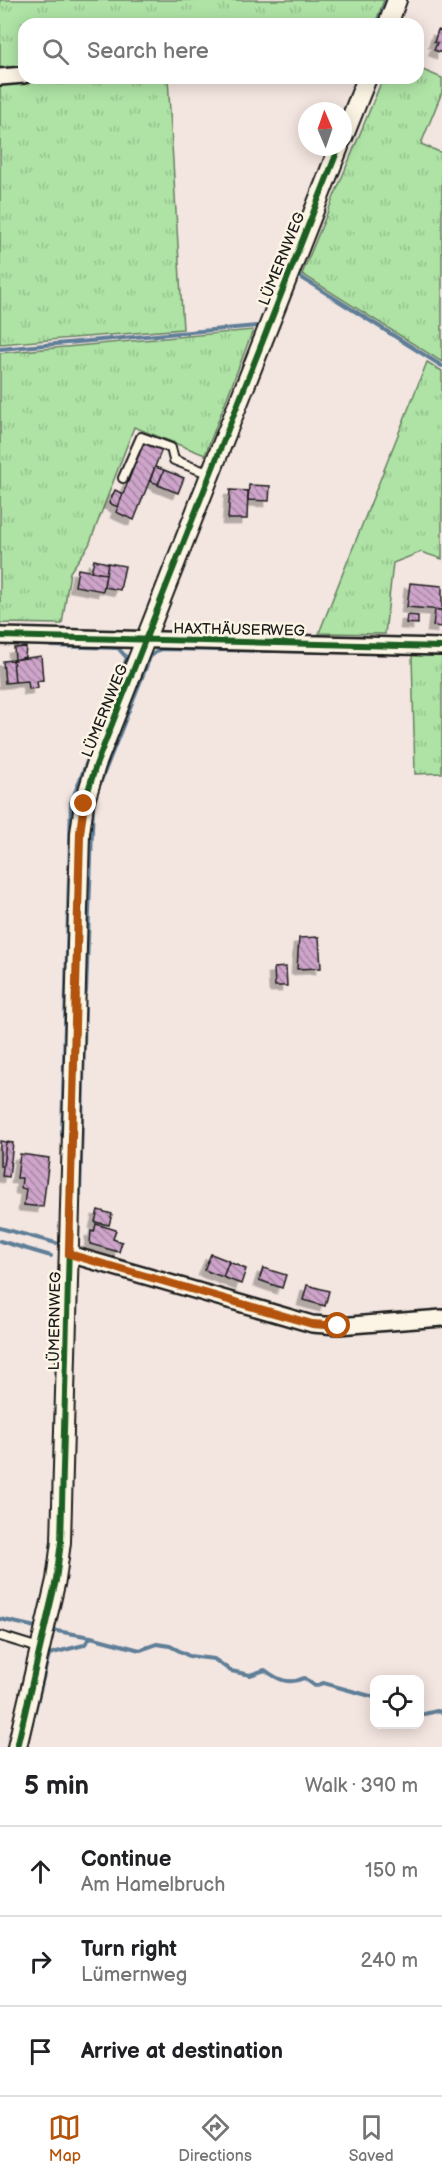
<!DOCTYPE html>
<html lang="en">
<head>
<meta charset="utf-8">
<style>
	body { margin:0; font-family:"Balsamiq Sans",sans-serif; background:#f2f2f2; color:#202124 }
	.controls { position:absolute; right:18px; bottom:18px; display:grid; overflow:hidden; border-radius:12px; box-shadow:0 3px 15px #0003 }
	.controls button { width:54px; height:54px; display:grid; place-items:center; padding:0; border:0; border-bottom:2px solid #e0e0e0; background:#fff; color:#202124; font:30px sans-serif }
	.compass { position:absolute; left:298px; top:102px; width:54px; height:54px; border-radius:50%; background:#fff; box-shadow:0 3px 15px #0003; rotate:358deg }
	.stop { position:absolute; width:18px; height:18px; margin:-14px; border:4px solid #b45309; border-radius:50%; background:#fff }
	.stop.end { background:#b45309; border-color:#fff; box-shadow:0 2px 6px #0008 }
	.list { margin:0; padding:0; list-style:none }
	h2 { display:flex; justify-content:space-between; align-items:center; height:78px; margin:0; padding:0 24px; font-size:26px }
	h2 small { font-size:20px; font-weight:400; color:#757577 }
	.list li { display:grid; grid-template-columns:39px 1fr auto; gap:18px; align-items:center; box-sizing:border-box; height:90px; padding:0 24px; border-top:2px solid #e0e0e0 }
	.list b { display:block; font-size:22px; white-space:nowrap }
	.list p { margin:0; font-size:20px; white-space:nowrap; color:#757577 }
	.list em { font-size:20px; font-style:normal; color:#757577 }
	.icon { flex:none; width:33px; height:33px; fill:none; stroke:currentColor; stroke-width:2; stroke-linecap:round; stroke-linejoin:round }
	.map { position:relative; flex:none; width:442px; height:1747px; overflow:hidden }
	.search { position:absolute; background:#fff; box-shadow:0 3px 15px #0003; left:18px; right:18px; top:18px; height:66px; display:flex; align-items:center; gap:15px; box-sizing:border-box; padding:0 21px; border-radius:18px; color:#757577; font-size:22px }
	.sheet { height:348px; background:#fff }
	nav { display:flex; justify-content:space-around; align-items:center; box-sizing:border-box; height:84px; border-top:2px solid #e0e0e0; background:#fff; font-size:16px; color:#757577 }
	nav a { display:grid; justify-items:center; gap:3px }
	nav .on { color:#b45309 }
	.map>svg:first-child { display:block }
</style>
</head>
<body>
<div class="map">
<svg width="442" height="1747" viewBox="0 0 442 1747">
	<defs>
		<pattern id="grass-tufts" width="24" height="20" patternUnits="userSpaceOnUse" patternTransform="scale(1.5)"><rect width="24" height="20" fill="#aee3a5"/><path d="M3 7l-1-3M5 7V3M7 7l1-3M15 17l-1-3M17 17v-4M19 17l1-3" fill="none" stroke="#95c28d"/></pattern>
		<pattern id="building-back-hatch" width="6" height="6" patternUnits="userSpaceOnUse" patternTransform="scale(1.5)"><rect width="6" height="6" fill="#cea4ca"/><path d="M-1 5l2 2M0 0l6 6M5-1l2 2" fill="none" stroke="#a685a3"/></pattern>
		<filter id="shadow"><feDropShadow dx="-5.5" dy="5.5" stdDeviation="0" flood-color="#0004"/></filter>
	</defs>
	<rect width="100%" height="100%" fill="#f3e5e0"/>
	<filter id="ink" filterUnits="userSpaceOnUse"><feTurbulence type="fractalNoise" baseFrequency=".0167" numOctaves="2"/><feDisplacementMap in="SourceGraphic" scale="12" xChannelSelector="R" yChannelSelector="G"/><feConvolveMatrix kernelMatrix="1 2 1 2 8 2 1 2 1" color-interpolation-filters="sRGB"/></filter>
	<g filter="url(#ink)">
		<path fill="url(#grass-tufts)" stroke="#658060" stroke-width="1.5" d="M0,0H384L375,24H24V67L0,69Z
			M418,68L442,78V92L421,144L442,153V362L302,274L383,78H418Z
			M32,78H168L183,329L0,344V81Z
			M253,330L205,455L134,427L89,545L70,572L62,624L0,623V353Z
			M427,362L442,371V559L421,552L393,563L385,634L319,633Z
			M412,655L442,656V773L415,774Z"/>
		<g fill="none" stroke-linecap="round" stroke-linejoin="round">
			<path stroke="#5f7e97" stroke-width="4" d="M377,24L387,0
				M299,276L442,366
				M0,349L257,326
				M51,646L118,648L127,658L71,803L62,1135
				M97,791L150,657L160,649L388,653
				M86,992L93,804
				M80,1195L85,1008
				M0,1228L56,1243
				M0,1241L51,1256
				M325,1317L341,1318
				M0,1619L40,1628
				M51,1630L91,1637L140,1650L157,1644L170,1646L189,1656L214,1659L231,1671L250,1675L265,1670C278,1680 289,1685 304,1678L315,1686L323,1683L374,1697
				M420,1715L437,1711L442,1712
				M26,1747L49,1654L84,1645L91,1637"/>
		</g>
		<path fill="url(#building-back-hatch)" stroke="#1c1c1c" stroke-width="1.5" filter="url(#shadow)" d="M438,30L442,31V53L434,50L437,43L434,42Z
			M144,441L162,449L134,520L116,512Z
			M155,467L164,470L158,484L150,481Z
			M164,470L184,478L178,493L158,485Z
			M249,485L270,486L269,501L248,500Z
			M115,490L123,494L118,507L109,503Z
			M230,490L248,491L247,519H228Z
			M94,560L108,563L106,574L91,572Z
			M108,563L125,566L120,590L104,587Z
			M78,569L106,574L103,591L75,586Z
			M410,583L442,586V610L407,607Z
			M435,610H442V627L433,626Z
			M407,615L418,616V624L406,623Z
			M26,647L25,657L15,660L14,648Z
			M41,656L43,680L37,681L38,688L29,689L28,681L15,682L13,660Z
			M13,660L15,682L5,683L3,661Z
			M319,937L321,968L297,969L299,938Z
			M286,967L287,986H275L274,968Z
			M0,1141L6,1142L3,1166H0Z
			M6,1142L13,1143L9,1177L2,1176Z
			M20,1154L49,1158L43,1207L24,1205L26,1189L21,1188L22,1178H17Z
			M98,1210L112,1214L109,1225L95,1222Z
			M96,1224L116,1230L113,1239L122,1242L119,1252L90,1244L91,1231L94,1232Z
			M211,1254L229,1261L223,1277L204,1270Z
			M229,1262L246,1269L241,1284L223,1277Z
			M263,1268L286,1275L282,1288L259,1280Z
			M307,1285L329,1291L325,1306L303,1300Z"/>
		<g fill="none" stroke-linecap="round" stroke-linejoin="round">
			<g stroke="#1c1c1c" stroke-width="12">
				<path id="service" d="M123,478L141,437L171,448L174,460L210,474
					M0,1636L39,1648"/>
			</g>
			<g stroke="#1c1c1c" stroke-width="20">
				<path id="minor" d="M0,77L24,75
					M0,636L442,647
					M69,1254L312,1324L338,1326L442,1318"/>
			</g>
			<g stroke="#1c1c1c" stroke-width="22">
				<path id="tertiary" d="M388,24L397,0
					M343,138L367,78
					M17,1747L56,1580L61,1542L80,833L84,804L96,765L339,147"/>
			</g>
			<use href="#service" stroke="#fcf5e5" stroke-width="8"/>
			<use href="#minor" stroke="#fcf5e5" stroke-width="15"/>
			<use href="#tertiary" stroke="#fcf5e5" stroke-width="18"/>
			<g stroke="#fcf5e5" stroke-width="10">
				<path id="cycleway" d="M0,636L442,647
					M17,1747L56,1580L61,1542L80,833L84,804L96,765L339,147"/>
			</g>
			<use href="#cycleway" stroke="#1b5e20" stroke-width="6"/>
		</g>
	</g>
	<g fill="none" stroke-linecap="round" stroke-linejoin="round" filter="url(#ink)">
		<path stroke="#b45309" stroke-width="8" d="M84,804L80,833L69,1254L312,1324L338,1326"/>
	</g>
	<g text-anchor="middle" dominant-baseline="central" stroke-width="5" stroke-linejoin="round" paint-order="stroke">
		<g font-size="15" fill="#1c1c1c" stroke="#fcf5e5">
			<text transform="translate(282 259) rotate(-68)">LÜMERNWEG</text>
			<text transform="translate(239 630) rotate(1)">HAXTHÄUSERWEG</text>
			<text transform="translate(105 711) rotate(-68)">LÜMERNWEG</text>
			<text transform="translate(55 1321) rotate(-89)">LÜMERNWEG</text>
		</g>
	</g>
</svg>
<div class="controls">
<button><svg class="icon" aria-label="locate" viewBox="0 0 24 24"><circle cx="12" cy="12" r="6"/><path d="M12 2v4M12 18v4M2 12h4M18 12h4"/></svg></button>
</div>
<svg class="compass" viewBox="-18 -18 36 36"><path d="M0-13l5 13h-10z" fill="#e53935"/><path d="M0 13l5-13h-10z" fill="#757577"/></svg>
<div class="stop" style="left:338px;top:1326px"></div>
<div class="stop end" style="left:84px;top:804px"></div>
<div class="search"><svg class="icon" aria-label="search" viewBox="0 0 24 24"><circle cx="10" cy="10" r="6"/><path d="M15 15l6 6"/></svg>Search here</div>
</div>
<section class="sheet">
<h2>5 min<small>Walk · 390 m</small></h2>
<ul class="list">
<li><svg class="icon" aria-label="ahead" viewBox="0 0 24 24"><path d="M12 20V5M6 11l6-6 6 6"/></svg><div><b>Continue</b><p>Am Hamelbruch</p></div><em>150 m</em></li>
<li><svg class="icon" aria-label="right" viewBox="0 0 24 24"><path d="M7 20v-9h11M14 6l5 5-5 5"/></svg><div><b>Turn right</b><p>Lümernweg</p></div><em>240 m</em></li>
<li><svg class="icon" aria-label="arrive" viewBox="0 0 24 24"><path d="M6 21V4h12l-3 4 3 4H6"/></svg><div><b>Arrive at destination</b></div></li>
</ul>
</section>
<nav>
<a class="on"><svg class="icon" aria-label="map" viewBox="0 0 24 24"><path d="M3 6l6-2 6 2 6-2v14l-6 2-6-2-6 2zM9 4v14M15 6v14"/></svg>Map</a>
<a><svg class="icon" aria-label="directions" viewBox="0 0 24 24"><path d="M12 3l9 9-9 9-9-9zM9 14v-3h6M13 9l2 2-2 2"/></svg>Directions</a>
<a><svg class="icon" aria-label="saved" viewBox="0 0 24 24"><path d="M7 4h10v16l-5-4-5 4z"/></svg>Saved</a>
</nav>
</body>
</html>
